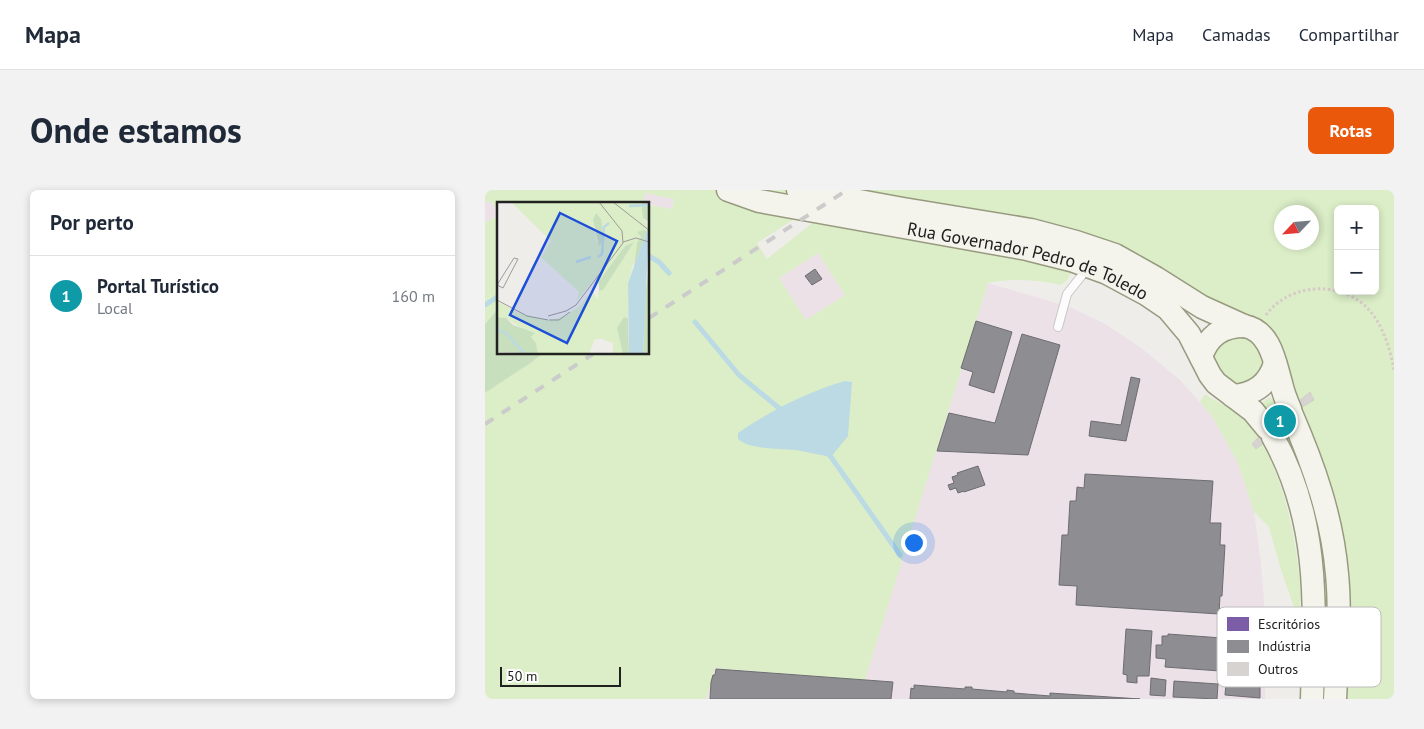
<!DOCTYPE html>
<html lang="pt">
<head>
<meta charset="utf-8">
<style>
	body { margin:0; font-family:"PT Sans",sans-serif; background:#f2f2f3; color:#1f2937 }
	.controls { position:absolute; right:15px; top:15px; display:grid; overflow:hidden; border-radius:8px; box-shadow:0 2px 8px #0003 }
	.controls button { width:45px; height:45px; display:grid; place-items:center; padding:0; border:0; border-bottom:1px solid #e0e1e3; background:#fff; color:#1f2937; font:25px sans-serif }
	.compass { position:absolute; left:789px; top:15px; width:45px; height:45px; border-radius:50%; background:#fff; box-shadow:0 2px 8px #0003; rotate:244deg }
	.scale { position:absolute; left:15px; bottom:12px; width:121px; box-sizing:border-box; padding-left:5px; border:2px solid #212121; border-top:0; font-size:14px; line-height:18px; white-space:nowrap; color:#212121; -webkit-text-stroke:4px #fff; paint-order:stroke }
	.you { position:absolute; left:428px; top:352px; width:18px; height:18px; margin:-12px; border:4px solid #fff; border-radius:50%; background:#1a73e8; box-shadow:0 0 0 8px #1a73e833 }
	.badge { display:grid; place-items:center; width:32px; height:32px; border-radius:50%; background:#ea580c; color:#fff; font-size:16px; font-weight:700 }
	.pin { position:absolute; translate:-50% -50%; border:2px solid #fff; box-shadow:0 1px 5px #0006 }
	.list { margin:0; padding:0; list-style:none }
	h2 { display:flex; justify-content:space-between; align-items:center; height:65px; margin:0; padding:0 20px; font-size:21px }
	h2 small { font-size:16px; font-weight:400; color:#747a83 }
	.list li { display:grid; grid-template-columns:32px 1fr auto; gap:15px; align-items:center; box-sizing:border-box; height:80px; padding:0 20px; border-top:1px solid #e0e1e3 }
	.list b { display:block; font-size:19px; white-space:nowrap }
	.list p { margin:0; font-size:16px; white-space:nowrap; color:#747a83 }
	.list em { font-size:16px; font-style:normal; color:#747a83 }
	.map { position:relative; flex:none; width:909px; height:509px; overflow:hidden; border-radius:8px }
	header { display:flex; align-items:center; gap:30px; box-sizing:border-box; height:70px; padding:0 25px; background:#fff; border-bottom:1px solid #e0e1e3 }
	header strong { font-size:24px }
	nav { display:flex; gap:28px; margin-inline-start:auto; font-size:18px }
	.intro { display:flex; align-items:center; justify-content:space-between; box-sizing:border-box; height:120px; padding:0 30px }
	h1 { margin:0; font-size:35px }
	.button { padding:12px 22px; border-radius:8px; background:#ea580c; color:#fff; font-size:18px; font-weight:700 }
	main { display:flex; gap:30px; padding:0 30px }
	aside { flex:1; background:#fff; border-radius:8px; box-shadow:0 2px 8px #0003 }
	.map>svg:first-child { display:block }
</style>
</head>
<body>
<header>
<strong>Mapa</strong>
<nav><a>Mapa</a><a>Camadas</a><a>Compartilhar</a></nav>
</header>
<div class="intro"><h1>Onde estamos</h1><a class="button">Rotas</a></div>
<main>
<aside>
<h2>Por perto<small></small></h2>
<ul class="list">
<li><span class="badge" style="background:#0f9aa8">1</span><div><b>Portal Turístico</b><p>Local</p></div><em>160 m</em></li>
</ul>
</aside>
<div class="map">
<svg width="909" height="509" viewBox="0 0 909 509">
	<rect width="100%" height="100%" fill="#efedea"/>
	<path fill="#ede1e8" d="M160,3L189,9L187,19L157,13Z
		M0,12H7L14,23V25L0,33Z
		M333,63L360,105L321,130L294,88Z
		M503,93L585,117L620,134L655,157L694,189L727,226L753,273L769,322L776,373L779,412L780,449V509H221L230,478L380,489Z"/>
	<path fill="#dbeec7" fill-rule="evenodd" d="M0,0H354L272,53L282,69L331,30L584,76L586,83L582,90L576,95C552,90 527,88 503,93L380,490L230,478L221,509H0V203L47,172L57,164H164V15L187,19L189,9L160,3L158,13L160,14H14V23L7,12H0ZM333,63L360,105L321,130L294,88Z
		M375,0H909V509H857L858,387L778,134L767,126L722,110ZM853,19H890V101H853ZM796,22H826V52H796Z
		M14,25V118L0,134V33Z
		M761,143L778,164C778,184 767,197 746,194L726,172L729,155Z
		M720,204C733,214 750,218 761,231C794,268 809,336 814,384C815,396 817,409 814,421L809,417L796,380L784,337L769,322L753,273L727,226L715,212Z
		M784,208L790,209L820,282L840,364L844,415L841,509H836L839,445L778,215V212Z"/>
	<path fill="#c8dfbd" d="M14,118V164H57L47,172L0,203V134Z"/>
	<path fill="#bbdae4" d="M360,191L367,192L363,246L346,267C334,265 323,262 311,260C295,258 265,260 253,249V243C285,221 322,202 360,191Z"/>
	<path fill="#8d8d92" stroke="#6d6d70" d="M330,79L337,89L327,95L320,86Z
		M491,131L527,142L509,203L484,195L488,182L476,178Z
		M537,144L575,155L543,265L452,261L464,223L510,233Z
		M646,187L655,189L641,251L604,246L606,231L636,235Z
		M493,276L500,295L479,302V301L473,303L471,298L465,300L463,295L469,293L467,287L473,285L472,283Z
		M600,284L728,291L725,333H736L735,355H740L737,406H735L734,424L591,415L592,396L574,395L577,345H583L585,311H591L592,297L599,298Z
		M641,439L667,441L664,486H652V493L642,492V485L638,484Z
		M683,444L737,448L735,481L680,477L681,469L671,468V455H677V446H683Z
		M231,479L408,492L406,509H225L226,492L228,485H230Z
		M666,488L681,490L680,506L665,505Z
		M689,491L733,494L732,509L688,507Z
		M741,493L775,495V508L740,505Z
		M429,495L480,499V497H487V499L522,502V500L529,501V503L565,506V503L655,509H425L426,498L429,499Z"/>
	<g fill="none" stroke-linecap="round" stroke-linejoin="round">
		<path stroke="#bbdae4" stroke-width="5" d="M164,66L174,72L184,83
			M0,115L14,106
			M210,132L254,185L300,223
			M342,263L346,267L415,365"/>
	</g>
	<path fill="#d6d3d1" stroke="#d2cfcb" d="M825,202L829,210L799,228L805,234L771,259L767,254L795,224L797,225Z"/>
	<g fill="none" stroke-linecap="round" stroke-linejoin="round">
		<g stroke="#c8c7c6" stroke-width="10">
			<path id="lane" d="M573,137L582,104L602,79"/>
		</g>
		<g stroke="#989a80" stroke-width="25">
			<g id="secondary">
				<path id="s1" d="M243,0L274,11L542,59L586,70L622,83L661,104L683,119L704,144L725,185L731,193L768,221L782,238"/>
				<path d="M313,0L418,19L546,40L591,52L630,65L671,88L717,117L759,136C785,140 790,172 796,193C798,202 801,210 805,219"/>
				<path d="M716,167C723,146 737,136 759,136"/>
				<path d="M748,206C770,204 784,194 790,173"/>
				<path d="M806,223C829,276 847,327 852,384C856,425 852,468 850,509"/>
				<path d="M788,247C835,331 830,416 827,509"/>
			</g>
		</g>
		<path stroke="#d8cac8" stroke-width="3" stroke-dasharray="2.5 2.5" stroke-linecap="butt" d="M781,125C803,95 849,90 878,114C896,129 905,157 909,180"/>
		<use href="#lane" stroke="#fdfcfc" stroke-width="8"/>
		<use href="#secondary" stroke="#f4f4ec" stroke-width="22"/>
		<path stroke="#cbcbcb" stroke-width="4" stroke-dasharray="10 10" stroke-linecap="butt" d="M164,128L362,0
			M0,234L108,164"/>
	</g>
	<g text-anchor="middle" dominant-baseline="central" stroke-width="5" stroke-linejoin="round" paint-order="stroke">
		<g font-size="18" fill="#212121" stroke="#fff">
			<text stroke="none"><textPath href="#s1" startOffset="309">Rua Governador Pedro de Toledo</textPath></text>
		</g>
	</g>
	<g transform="translate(12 12)">
		<rect width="152" height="152" fill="#efedea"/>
		<path d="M14,0H145L146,16L152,23L150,29L140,30L144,35L131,81V116L127,115L123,132L126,152H116V141L105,137H98L92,152H41L39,141L30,130L9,116L0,115V99L24,112L53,118L68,114L83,104L100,81L96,90L101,98V89L106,88V83L136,40L128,44L101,82L97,67L99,75L79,100L82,90L44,55L54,39ZM96,18L104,20L106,34L100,41Z" fill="#dbeec7" fill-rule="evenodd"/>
		<path d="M152,0H153L152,20L146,16L145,8V0ZM99,11L104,17L107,37L102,44L96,18ZM147,28L150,29L137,65L140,41L144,35L140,30ZM137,40L106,88L102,89V79L128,44ZM152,66V152H146L148,92ZM0,115L9,116L16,123L38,131L34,135L39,141L41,152L0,150ZM127,115L131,116L132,152H126L120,126Z" fill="#c8dfbd"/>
		<path d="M152,23L146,152H132L131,81Z" fill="#bbdae4"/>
		<path fill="none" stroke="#bbdae4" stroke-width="2.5" d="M132,4L153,3M101,55L105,52L107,25L112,21M79,60L94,55M0,127L10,132L28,152"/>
		<path fill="none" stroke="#9d9b9a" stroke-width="1" d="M116,0L153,29M126,40L139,36L152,40M0,83L17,56L21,57L6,86L0,83M0,98L30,114L51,118M51,114L69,109L79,103L126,41L125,29L102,0M52,118H62L73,110"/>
		<path fill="#1d4ed8" fill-opacity="0.15" stroke="#1d4ed8" stroke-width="2.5" d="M63,11L120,39L70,141L13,113Z"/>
		<rect width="152" height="152" fill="none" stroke="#212121" stroke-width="2.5"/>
	</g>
	<rect x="732" y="417" width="164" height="80" rx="8" fill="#fff" stroke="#bcbcbc" stroke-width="1"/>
	<rect x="742" y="427" width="22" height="14" fill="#7b5ea7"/>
	<rect x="742" y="450" width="22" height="13" fill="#8d8d92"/>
	<rect x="742" y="472" width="22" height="14" fill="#d6d3d1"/>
	<g font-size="14" fill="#212121">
		<text x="773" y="439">Escritórios</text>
		<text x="773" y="461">Indústria</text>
		<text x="773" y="484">Outros</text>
	</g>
</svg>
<div class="controls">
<button>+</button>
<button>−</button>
</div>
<svg class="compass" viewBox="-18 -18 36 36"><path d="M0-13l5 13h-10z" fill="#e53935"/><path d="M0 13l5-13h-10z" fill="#747a83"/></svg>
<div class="scale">50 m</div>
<div class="you"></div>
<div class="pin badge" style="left:795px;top:231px;background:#0f9aa8">1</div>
</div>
</main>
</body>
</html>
